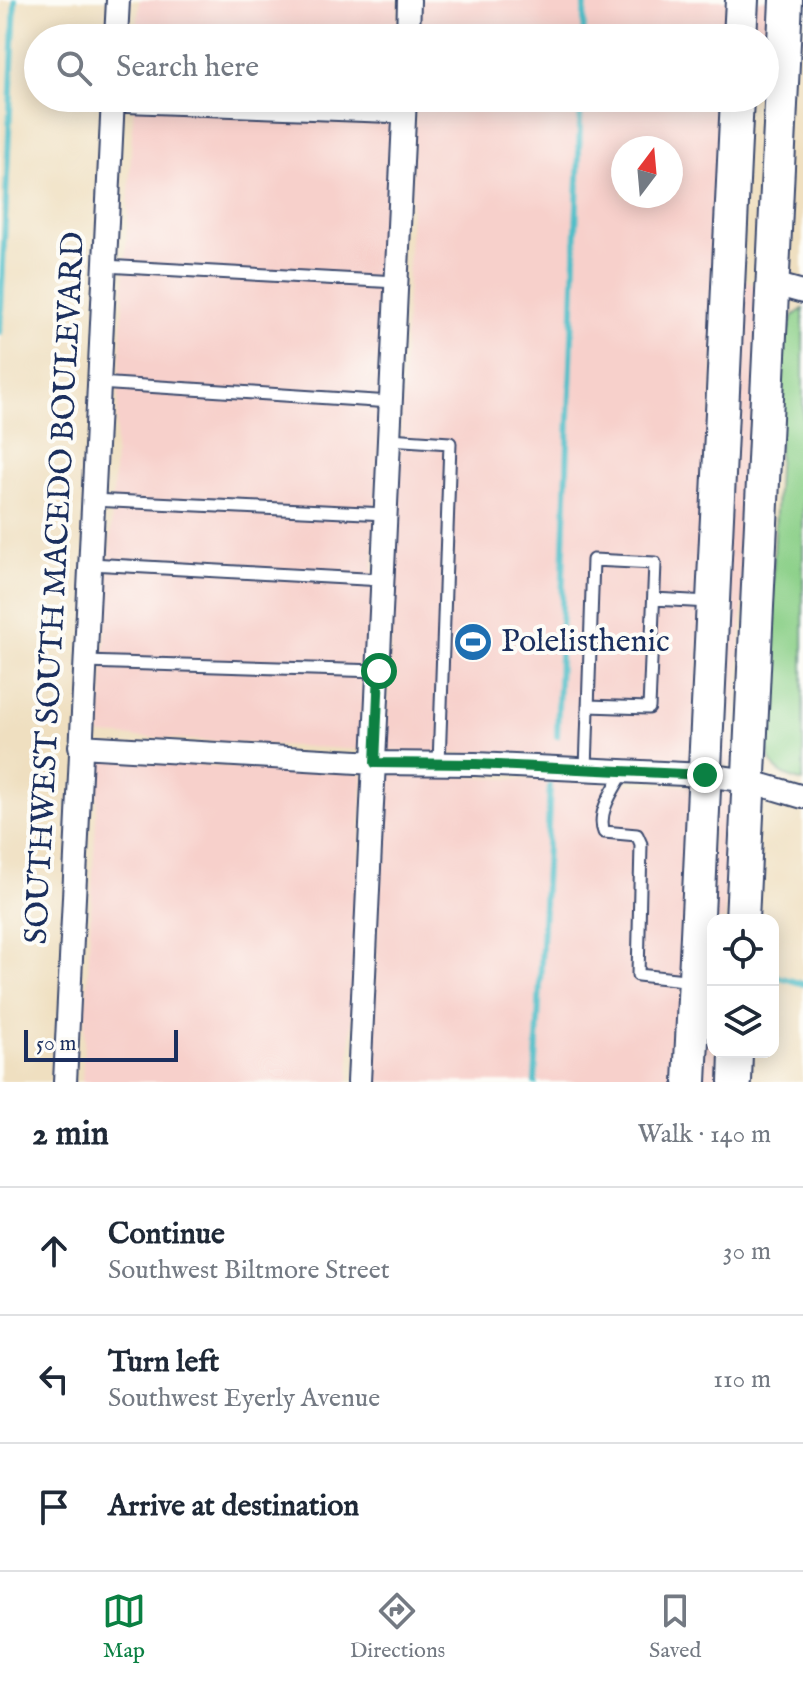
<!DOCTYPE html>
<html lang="en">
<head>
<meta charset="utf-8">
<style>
	body { margin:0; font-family:"IM FELL English",serif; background:#f6f6f7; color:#1f2937 }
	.controls { position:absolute; right:24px; bottom:24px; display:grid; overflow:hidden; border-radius:16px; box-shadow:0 4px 20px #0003 }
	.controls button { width:72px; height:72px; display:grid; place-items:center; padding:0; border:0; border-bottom:2px solid #e0e1e3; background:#fff; color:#1f2937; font:40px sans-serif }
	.compass { position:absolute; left:611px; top:136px; width:72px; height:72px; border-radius:50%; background:#fff; box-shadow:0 4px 20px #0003; rotate:16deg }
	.scale { position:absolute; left:24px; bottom:20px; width:154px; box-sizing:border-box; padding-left:8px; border:4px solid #1b2f5e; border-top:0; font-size:22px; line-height:28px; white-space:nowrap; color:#1b2f5e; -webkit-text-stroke:6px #fdfcf7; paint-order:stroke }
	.stop { position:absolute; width:24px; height:24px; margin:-18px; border:6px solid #0b8043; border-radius:50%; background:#fff }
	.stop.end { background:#0b8043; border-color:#fff; box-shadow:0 2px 8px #0008 }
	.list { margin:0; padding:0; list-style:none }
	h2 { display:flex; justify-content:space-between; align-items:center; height:104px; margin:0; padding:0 32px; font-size:34px }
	h2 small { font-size:26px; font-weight:400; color:#747a83 }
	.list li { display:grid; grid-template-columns:52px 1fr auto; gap:24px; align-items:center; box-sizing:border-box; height:128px; padding:0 32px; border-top:2px solid #e0e1e3 }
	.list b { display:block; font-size:30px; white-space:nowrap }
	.list p { margin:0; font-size:26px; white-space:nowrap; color:#747a83 }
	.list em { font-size:26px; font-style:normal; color:#747a83 }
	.icon { flex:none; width:44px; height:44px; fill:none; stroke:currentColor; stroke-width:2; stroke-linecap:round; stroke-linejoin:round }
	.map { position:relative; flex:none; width:803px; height:1082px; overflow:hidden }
	.search { position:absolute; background:#fff; box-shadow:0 4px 20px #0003; left:24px; right:24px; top:24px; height:88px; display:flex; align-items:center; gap:20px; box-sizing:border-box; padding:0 28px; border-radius:44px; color:#747a83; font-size:30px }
	.sheet { height:488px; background:#fff }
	nav { display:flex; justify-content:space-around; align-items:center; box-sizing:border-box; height:112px; border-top:2px solid #e0e1e3; background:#fff; font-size:22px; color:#747a83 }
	nav a { display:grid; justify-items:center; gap:4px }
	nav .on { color:#0b8043 }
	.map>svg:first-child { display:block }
</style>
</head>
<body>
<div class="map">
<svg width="803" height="1082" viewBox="0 0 803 1082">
	<rect width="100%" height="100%" fill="#fdfcf7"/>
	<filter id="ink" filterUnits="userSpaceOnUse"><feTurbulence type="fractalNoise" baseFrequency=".0125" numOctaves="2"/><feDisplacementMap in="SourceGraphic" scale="16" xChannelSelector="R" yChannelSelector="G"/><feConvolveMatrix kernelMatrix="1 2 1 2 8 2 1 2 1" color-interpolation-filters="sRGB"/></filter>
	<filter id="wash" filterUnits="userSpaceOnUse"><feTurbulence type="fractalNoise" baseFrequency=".006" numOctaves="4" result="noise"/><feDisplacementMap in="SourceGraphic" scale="32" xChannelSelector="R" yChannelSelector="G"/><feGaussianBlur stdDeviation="1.8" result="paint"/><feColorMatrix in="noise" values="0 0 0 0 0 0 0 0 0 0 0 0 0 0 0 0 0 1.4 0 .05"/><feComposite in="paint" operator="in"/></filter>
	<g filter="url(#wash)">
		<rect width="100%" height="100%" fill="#efdfc0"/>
		<path fill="#f7d0cb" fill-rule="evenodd" d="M139,0H399L397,38H137Z
			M420,0H731L725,38H418Z
			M752,0H775L760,258L756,234L761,98H765V38H750Z
			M134,98H394L365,750L100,735Z
			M416,98H726L694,762L386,751ZM623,148H671V196H623Z
			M739,263L745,279L761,290L733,767L716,764Z
			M99,759L363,774L349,1082H82Z
			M385,774L693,786L678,1082H370Z
			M715,788L732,791L725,920H713V1052H718L717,1082H700Z"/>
		<path fill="#8cd089" stroke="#548074" stroke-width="2" d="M803,309V782C773,773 773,769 765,741L784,343L793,316Z"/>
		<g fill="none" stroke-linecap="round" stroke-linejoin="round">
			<path stroke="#50bec8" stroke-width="6" d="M583,38L585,0
				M0,332L15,0
				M557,736L581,98
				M773,975L803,984
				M535,1082L550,786"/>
		</g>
	</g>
	<g filter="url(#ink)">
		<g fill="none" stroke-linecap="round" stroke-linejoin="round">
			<g stroke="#3b496d" stroke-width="15">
				<path id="lane" d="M157,38H162
					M113,106L404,117
					M357,115V98
					M104,266L397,282
					M98,383L391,402
					M389,439L450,443L439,764
					M92,500L386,514
					M90,564L383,580
					M654,599L709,602
					M85,662L379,671
					M586,769L593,560L655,563L649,708L588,706
					M624,771C615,788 596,812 604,832L637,835L641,844L638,975L694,981"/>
			</g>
			<g stroke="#3b496d" stroke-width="26">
				<path id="street" d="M116,38L118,0
					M408,38L409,0
					M774,284L803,292
					M80,746L375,763L475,764L705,775L749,781L803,797
					M65,1082L113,98
					M359,1082L405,98"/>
			</g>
			<g stroke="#3b496d" stroke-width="36">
				<path id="secondary" d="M740,38L742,0
					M742,920L786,0
					M690,1082L737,98
					M735,1082L736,1052"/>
			</g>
			<use href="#lane" stroke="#fff" stroke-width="11"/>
			<use href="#street" stroke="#fff" stroke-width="22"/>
			<use href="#secondary" stroke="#fff" stroke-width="32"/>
		</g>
	</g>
	<g fill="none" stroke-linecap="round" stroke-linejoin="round" filter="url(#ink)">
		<path stroke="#0b8043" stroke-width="10" d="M379,671L375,763L475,764L705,775"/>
	</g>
	<defs>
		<g id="stadium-disc" transform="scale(2)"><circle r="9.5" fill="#1f6fb2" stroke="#fdfcf7"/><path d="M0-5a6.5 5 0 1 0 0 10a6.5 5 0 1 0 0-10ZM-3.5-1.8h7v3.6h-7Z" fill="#fff"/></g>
	</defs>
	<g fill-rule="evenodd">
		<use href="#stadium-disc" x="473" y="642"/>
	</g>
	<g text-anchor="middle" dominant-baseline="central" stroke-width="8" stroke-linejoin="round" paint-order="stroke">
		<g font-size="32" fill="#1b2f5e" stroke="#fdfcf7">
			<text transform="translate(56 588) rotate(-87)">SOUTHWEST SOUTH MACEDO BOULEVARD</text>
		</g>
		<g font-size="32" fill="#1b2f5e" stroke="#fdfcf7" text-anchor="start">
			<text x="501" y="642">Polelisthenic</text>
		</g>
	</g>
</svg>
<div class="controls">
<button><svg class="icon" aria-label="locate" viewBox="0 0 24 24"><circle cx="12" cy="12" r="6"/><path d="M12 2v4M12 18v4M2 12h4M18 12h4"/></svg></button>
<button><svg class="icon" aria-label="layers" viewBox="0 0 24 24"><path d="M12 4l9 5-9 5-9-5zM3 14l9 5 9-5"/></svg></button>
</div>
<svg class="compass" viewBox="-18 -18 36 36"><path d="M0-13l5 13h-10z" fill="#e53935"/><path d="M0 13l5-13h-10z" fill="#747a83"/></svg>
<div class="scale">50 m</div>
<div class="stop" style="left:379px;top:671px"></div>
<div class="stop end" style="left:705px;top:775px"></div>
<div class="search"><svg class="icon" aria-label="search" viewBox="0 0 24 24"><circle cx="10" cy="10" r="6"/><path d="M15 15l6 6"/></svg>Search here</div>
</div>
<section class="sheet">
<h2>2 min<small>Walk · 140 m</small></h2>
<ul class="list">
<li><svg class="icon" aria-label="ahead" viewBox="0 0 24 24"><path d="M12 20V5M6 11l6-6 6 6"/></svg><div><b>Continue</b><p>Southwest Biltmore Street</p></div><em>30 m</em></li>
<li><svg class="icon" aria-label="left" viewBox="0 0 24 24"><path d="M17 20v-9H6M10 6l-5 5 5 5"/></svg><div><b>Turn left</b><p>Southwest Eyerly Avenue</p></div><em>110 m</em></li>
<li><svg class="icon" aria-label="arrive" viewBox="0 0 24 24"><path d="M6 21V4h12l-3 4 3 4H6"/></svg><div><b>Arrive at destination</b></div></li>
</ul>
</section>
<nav>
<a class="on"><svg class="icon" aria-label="map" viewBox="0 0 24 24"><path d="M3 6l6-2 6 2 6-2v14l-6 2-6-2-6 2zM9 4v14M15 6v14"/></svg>Map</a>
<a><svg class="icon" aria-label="directions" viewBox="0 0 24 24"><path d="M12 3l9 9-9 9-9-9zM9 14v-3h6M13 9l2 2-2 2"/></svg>Directions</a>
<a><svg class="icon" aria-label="saved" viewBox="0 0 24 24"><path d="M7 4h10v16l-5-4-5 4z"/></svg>Saved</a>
</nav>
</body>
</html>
